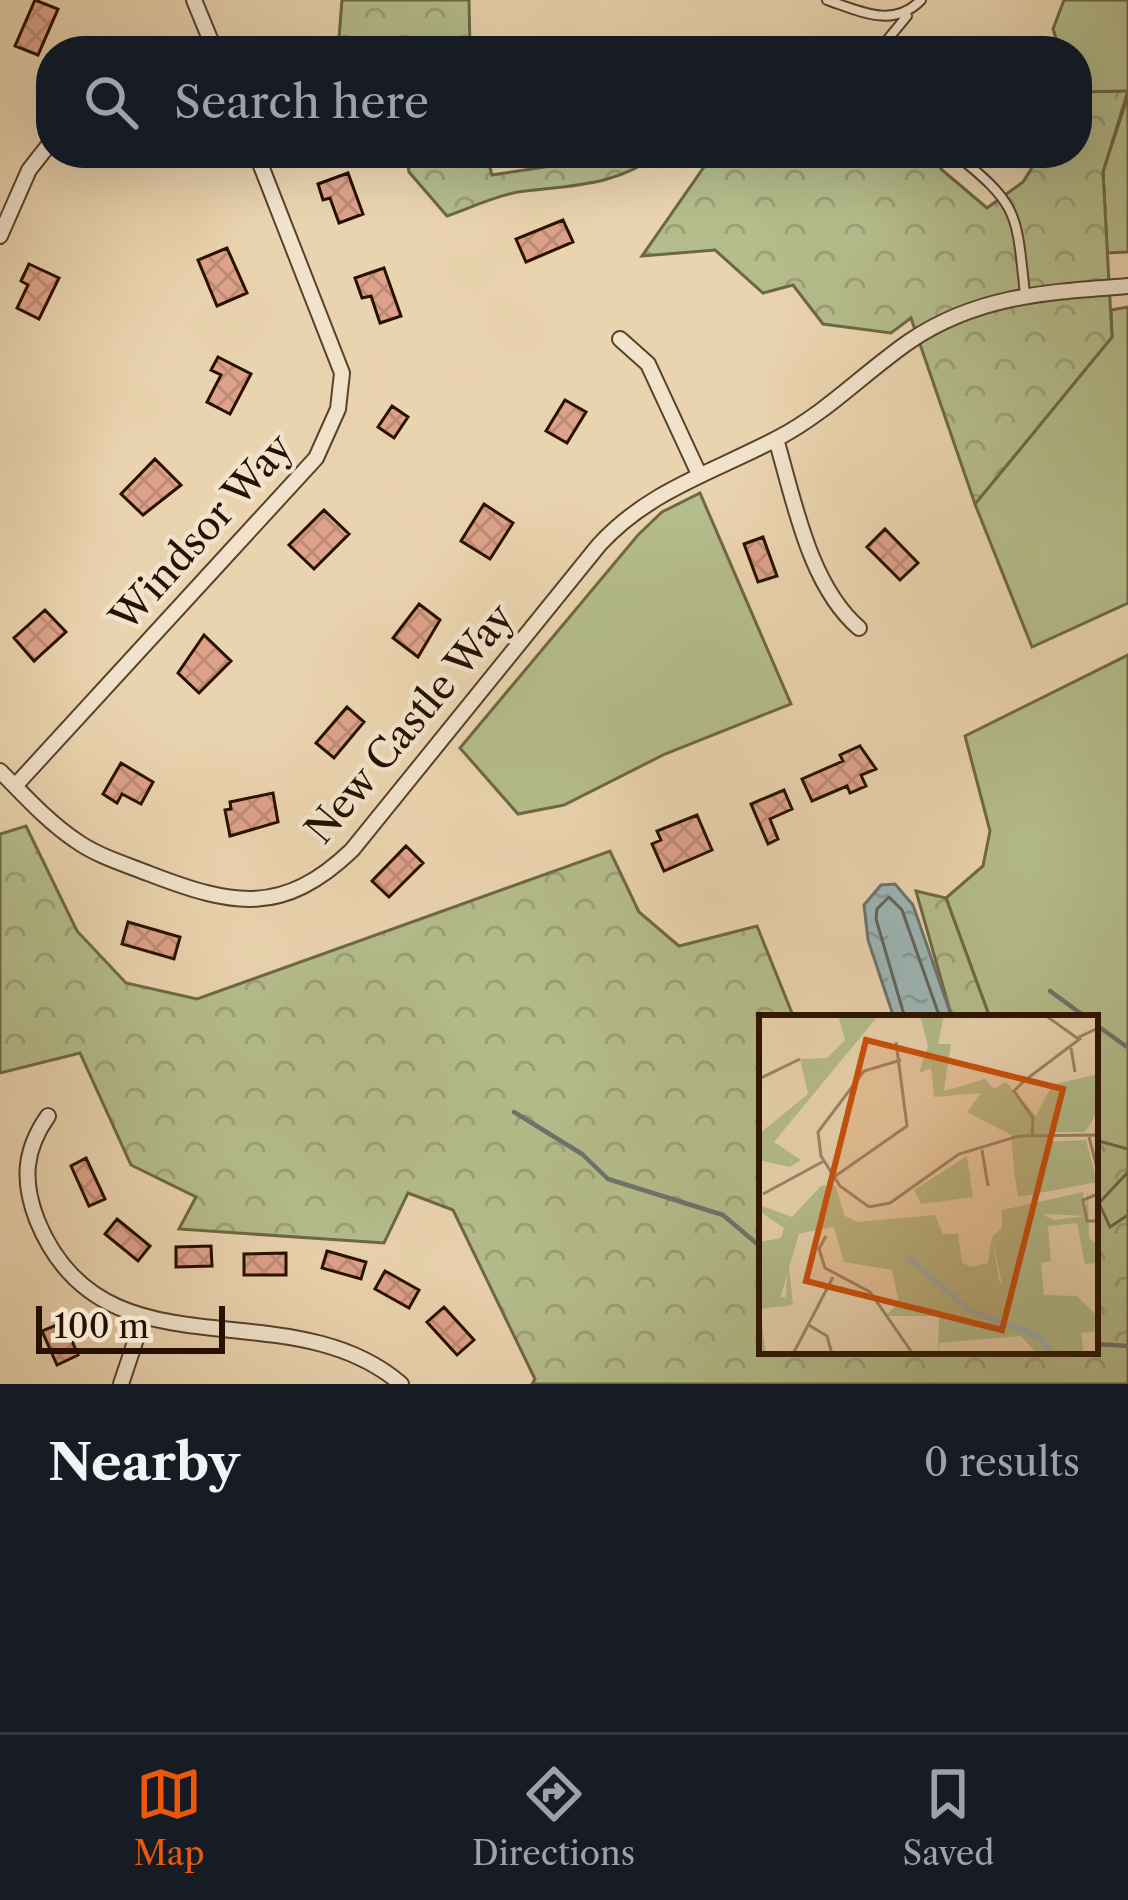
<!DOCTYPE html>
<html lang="en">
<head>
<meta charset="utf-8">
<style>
	body { margin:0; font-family:"Libre Caslon Text",serif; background:#242831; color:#f1f3f6 }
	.scale { position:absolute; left:36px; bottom:30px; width:189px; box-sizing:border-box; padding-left:12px; border:6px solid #281100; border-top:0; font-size:33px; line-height:42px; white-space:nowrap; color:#281100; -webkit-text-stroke:9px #f1e3cb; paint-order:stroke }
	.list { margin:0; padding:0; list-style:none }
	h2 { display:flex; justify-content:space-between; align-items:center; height:156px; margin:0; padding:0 48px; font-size:51px }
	h2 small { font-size:39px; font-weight:400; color:#9ea1a6 }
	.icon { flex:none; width:66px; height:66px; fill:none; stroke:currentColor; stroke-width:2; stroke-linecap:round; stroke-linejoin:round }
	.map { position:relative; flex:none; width:1128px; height:1384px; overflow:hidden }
	.search { position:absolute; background:#171b24; box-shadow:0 12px 48px #0002; left:36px; right:36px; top:36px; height:132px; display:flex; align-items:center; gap:30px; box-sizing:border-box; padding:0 42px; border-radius:48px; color:#9ea1a6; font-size:45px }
	.sheet { height:348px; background:#171b24 }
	nav { display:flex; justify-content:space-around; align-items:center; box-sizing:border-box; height:168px; border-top:3px solid #363941; background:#171b24; font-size:33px; color:#9ea1a6 }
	nav a { display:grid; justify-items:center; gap:6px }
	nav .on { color:#ea580c }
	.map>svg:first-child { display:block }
</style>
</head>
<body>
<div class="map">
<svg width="1128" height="1384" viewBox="0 0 1128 1384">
	<defs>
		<pattern id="forest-crowns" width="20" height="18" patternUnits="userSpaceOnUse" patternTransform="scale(3)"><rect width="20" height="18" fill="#b5bd8c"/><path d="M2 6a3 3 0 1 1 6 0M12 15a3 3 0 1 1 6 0" fill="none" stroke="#9ca177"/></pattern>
		<pattern id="water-ripples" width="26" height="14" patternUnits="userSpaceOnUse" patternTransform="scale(3)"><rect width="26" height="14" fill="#9db5b6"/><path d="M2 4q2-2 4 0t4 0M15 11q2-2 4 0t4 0" fill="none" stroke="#879b9b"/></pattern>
		<pattern id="building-cross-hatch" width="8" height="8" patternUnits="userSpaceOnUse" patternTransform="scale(3)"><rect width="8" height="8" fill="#dea28b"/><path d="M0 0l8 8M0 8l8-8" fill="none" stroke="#be8a76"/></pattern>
	</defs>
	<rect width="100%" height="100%" fill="#ead4af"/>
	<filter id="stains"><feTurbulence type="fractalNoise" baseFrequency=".00167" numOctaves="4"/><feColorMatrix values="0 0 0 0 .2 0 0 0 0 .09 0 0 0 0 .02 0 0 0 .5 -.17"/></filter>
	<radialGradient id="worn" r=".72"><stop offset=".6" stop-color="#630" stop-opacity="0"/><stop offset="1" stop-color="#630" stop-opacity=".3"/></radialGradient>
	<path fill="#b5bd8c" stroke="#6e6746" stroke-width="3" d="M1064,0H1128V91L1077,96V51H1060L1053,29Z
		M1128,96V252L1107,253L1103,171Z
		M1128,307V603L1032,647L975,504L1112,337L1111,310Z
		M700,493L791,704L665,754L564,805L518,814L460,748L638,535L662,512Z
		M1128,655V1215L1110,1228L1095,1204V1018H990L946,898L983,866L990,831L965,736Z"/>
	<path fill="url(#forest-crowns)" stroke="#6e6746" stroke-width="3" d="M342,0H469L470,51H338Z
		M1128,91L1103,172L1112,337L975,504L911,318L891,333L823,324L793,285L763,293L715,250L642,256L706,164L702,153H935L941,169L987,208L1023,182L1041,153H1077L1079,92Z
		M406,153H486L492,175L565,164L580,153H660C615,187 571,185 518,192C495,196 470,208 447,216L409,172Z
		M26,826L77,931L126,983L197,999L610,851L639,912L679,946L757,926L794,1018H762V1351H1095V1140L1128,1149V1172L1099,1203L1110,1227L1128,1215V1384H532L535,1379L453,1210L408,1193L384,1243L179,1229L196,1197L131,1165L80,1053L0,1073V834Z
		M916,891L946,898L990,1018H952Z"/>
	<path fill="url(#water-ripples)" stroke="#6e736d" stroke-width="3" d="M895,884L913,905L952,1018L893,1015L868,940L864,905L881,885Z"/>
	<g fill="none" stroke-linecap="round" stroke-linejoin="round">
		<path stroke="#62635b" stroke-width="3" d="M905,1018L876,919L877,909L889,897L902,910L940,1018"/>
		<path stroke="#6e736d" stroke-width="4.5" d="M1050,991L1087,1018
			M1095,1024L1127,1047
			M514,1112L582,1154L608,1179L723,1215L762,1248
			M1095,1344L1128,1346"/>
	</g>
	<path fill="url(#building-cross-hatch)" stroke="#281100" stroke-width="3" d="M35,0L58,9L38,55L15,46Z
		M348,173L363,214L339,223L330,198L323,200L318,184Z
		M563,220L573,242L526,262L516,239Z
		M227,248L247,293L217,306L198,260Z
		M29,264L59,278L39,319L17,308L28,285L21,281Z
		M384,268L401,316L380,323L371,296L362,298L355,278Z
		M218,357L251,374L230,414L207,402L221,375L211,370Z
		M565,400L586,412L567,443L546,431Z
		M392,406L408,417L394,438L378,427Z
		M155,459L181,485L143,515L121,494Z
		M484,504L513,523L490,559L461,541Z
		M324,510L349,534L314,569L289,545Z
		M885,529L918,563L900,580L867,547Z
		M763,537L777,576L758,582L744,544Z
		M419,604L440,620L418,657L393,638Z
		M45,610L66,632L34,661L14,638Z
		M204,635L231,661L199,693L178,673Z
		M347,707L364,722L334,758L316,743Z
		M860,746L876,769L861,775L866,786L850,793L847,786L812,801L802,779L843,761L840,755Z
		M121,763L153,782L141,804L122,794L117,803L103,794Z
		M784,790L792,809L770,819L778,839L768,844L751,804Z
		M273,793L278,822L230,836L225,810L231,809L230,802Z
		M697,815L712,850L664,871L652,844L661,840L657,831Z
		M406,846L423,863L389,897L372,881Z
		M128,922L180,937L174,959L122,944Z
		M86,1158L105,1199L89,1206L71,1166Z
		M117,1219L150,1246L138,1261L105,1234Z
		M211,1246L212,1266L176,1267V1247Z
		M327,1251L366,1262L361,1279L322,1268Z
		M286,1253V1275H244V1254Z
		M385,1271L419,1290L409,1308L375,1289Z
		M444,1307L474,1340L457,1355L427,1322Z
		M64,1322L78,1355L57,1365L42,1331Z"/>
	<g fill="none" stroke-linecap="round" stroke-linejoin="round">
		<g stroke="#58422c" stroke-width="12">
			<path id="lane" d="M827,0C860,11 893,29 921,0
				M878,51L907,16
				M954,153C1020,206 1016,212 1025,294"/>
		</g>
		<g stroke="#58422c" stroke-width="18">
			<path id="street" d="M194,0L215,51
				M0,236L29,170L51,142
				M620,339L648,364L699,474
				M776,439C794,500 809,585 859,628
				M0,771C24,795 47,821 75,840C97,856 125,864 150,874C233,906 283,916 352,850L599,545C649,490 714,472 778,438C826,413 865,372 910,341C978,295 1049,292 1128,286
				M15,786L316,458L338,409L342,373L256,153
				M48,1116C24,1150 22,1181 37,1220C103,1384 287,1286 401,1384
				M121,1384L141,1324"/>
		</g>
		<use href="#lane" stroke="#f1e3cb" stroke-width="8"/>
		<use href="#street" stroke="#f1e3cb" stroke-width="14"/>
	</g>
	<g text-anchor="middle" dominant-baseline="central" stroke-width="9" stroke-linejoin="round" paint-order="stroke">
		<g font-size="39" fill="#281100" stroke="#f1e3cb">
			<text transform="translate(201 532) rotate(-48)">Windsor Way</text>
			<text transform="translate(409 723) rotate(-50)">New Castle Way</text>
		</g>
	</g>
	<g transform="translate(759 1015)">
		<rect width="339" height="339" fill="#ead4af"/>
		<path d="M339,59V96L326,117H289L299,91L277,101L293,70ZM327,125L338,167L259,182L255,155L287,127ZM208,141L214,182L162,189L155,175ZM324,177L327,201L286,199L268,279L247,287L233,222L243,213V195ZM0,196L43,208L21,284L0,283V227L22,223L25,213Z" fill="#b5bd8c"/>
		<path d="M79,0H185L179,29H192L185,76L226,64L235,74L247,67L277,101L300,90L286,132L255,155L252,120L208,97L222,78L175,82L172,53L160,58L169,31L161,1H119L15,127L42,145L31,152L0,145V119L49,79L41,44L68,43L86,25ZM76,170L86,201L98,207L176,200L184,219H199L203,247L211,252L229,248L233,222L240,266L257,276L248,287L268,279L276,196L295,205L326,201L329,175L330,223L339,230V248L326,249L318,208L289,211L292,246L282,248L285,280L318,281L339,302V316L322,318L325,339H278L262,321L181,328L179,339L180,301H126L140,288L133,255L85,247L75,212L38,219L42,208L0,196V190L33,202L62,171ZM29,243L34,290L1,294L7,339H0V283L27,282Z" fill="#b5bd8c"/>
		<path fill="none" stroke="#9db5b6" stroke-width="6" d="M148,241L210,295L281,322L291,339"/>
		<path fill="none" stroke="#9c8669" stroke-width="3" d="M286,0L318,23L339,13M312,33L316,57L314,45M142,45L105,56L59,117L62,141L81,171L110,192L131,188L200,139L260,121L339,120M246,59L265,66L322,23M0,64L41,44M265,66L255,76L274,103L273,120M330,122L339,157M223,135L229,171M75,162L148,111L137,27M4,179L65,146M339,179L324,185L328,206H339M67,221L60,234L66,253L111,277L154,339M48,309L68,321L73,339M34,339L74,262"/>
		<path fill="#cb4e0a" fill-opacity="0.15" stroke="#cb4e0a" stroke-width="6" d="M107,25L304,74L243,315L47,266Z"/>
		<rect width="339" height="339" fill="none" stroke="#281100" stroke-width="6"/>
	</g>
	<rect width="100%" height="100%" filter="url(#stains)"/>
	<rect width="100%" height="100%" fill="url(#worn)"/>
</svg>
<div class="scale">100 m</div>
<div class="search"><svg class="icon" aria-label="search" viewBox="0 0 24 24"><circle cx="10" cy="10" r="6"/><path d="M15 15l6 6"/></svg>Search here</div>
</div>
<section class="sheet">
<h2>Nearby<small>0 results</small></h2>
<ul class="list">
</ul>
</section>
<nav>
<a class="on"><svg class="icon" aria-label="map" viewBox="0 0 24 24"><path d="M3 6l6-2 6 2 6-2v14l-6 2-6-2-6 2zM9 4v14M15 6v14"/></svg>Map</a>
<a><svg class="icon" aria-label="directions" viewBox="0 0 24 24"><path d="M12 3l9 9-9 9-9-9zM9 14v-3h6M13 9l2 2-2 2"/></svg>Directions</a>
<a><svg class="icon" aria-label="saved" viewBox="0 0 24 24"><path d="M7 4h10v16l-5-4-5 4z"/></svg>Saved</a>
</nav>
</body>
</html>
